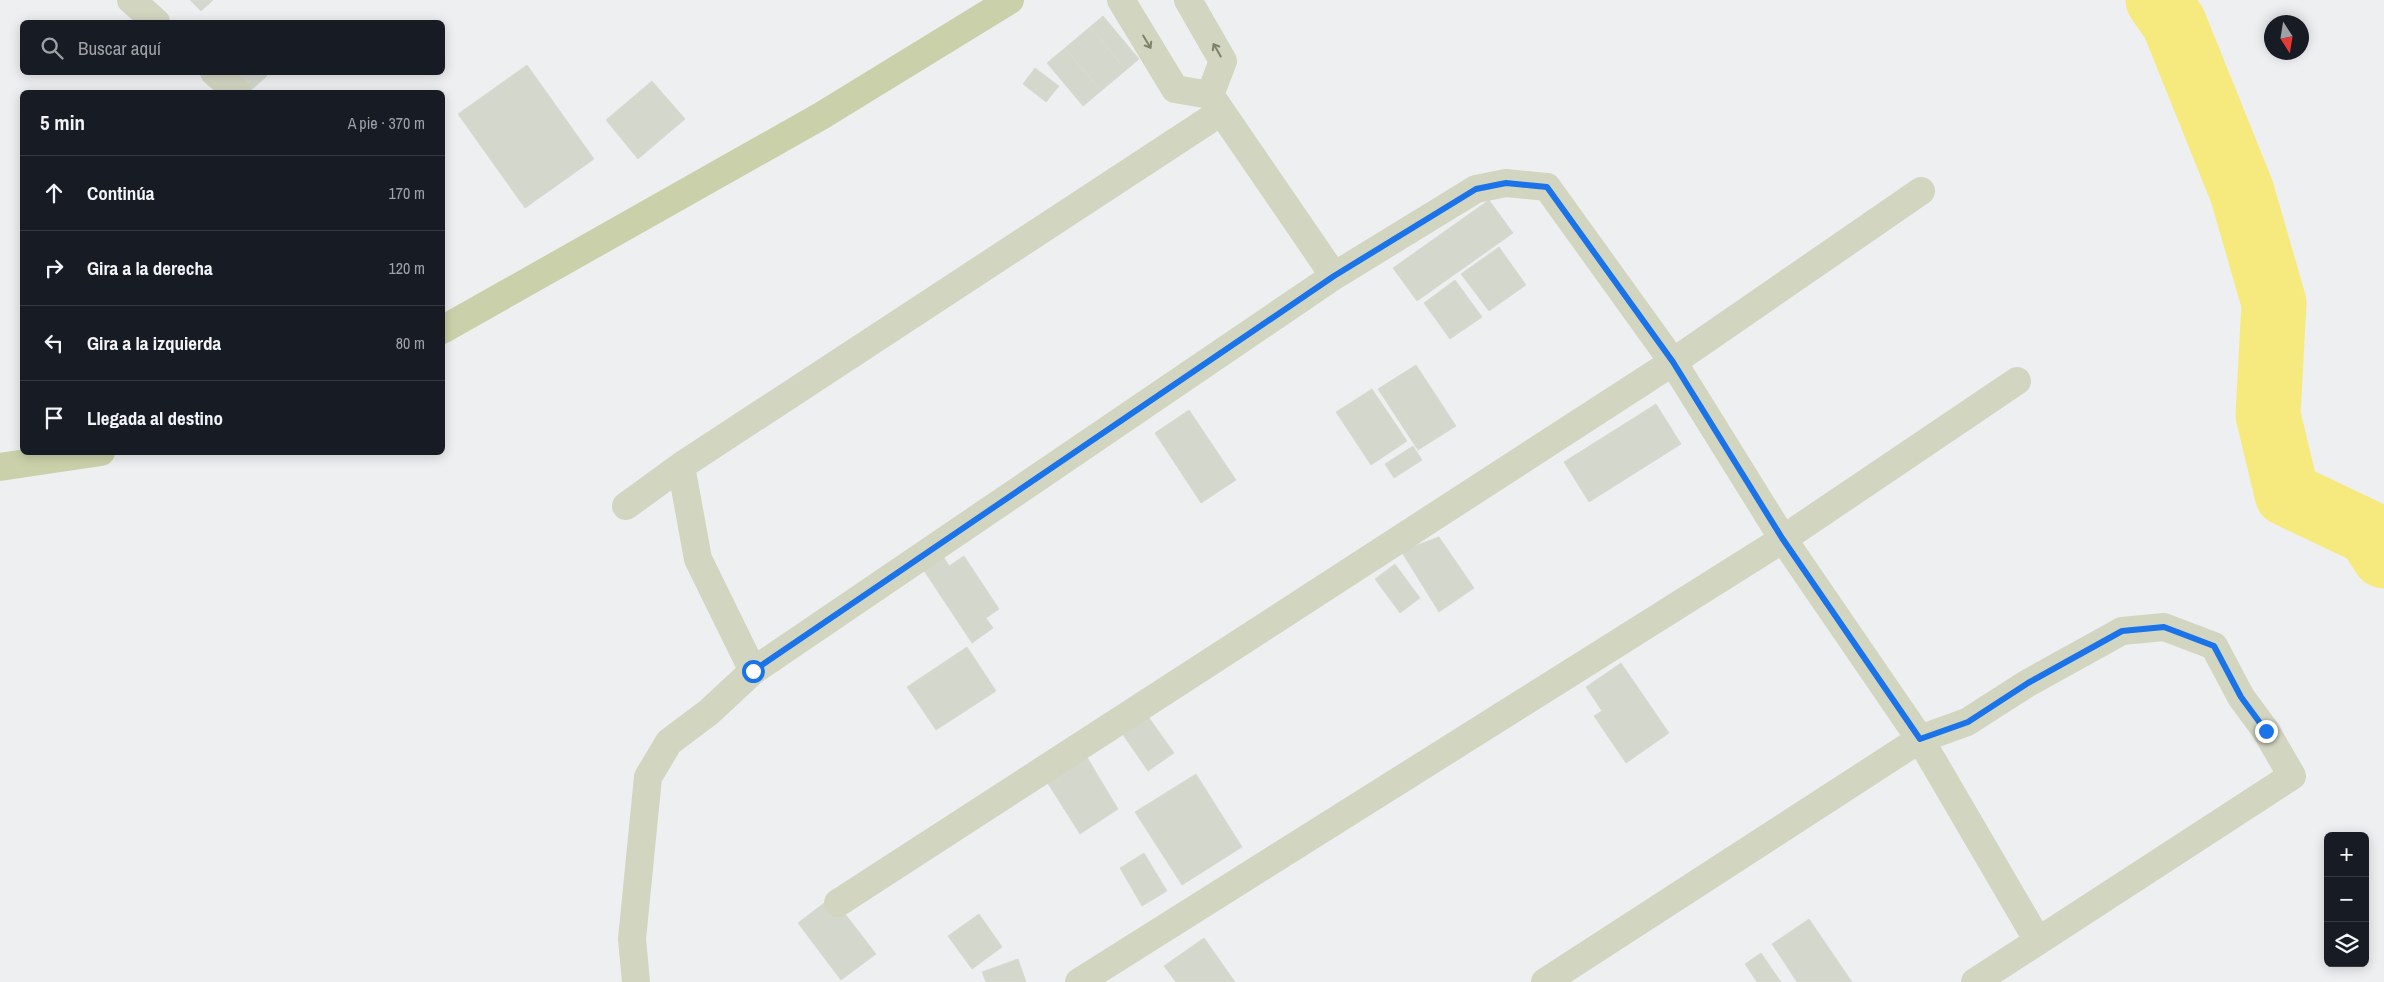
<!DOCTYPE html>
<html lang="es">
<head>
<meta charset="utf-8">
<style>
	body { margin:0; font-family:"Archivo Narrow",sans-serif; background:#242831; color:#f1f3f6 }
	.controls { position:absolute; right:15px; bottom:15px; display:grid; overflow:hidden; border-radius:8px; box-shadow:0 2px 12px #0003 }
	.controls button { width:45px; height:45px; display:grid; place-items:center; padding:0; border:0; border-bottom:1px solid #363941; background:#171b24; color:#f1f3f6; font:25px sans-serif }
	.compass { position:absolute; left:2264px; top:15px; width:45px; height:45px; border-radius:50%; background:#171b24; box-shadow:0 2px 12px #0003; rotate:168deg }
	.stop { position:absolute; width:15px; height:15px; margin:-11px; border:4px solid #1a73e8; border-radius:50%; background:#fff }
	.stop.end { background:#1a73e8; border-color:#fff; box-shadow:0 1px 5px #0008 }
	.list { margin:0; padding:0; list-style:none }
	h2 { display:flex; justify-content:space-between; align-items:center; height:65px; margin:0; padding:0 20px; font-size:21px }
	h2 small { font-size:16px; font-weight:400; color:#9ea1a6 }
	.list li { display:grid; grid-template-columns:32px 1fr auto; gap:15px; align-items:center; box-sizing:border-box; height:75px; padding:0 20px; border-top:1px solid #363941 }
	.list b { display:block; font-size:19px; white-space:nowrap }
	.list em { font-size:16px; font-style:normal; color:#9ea1a6 }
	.icon { flex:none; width:28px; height:28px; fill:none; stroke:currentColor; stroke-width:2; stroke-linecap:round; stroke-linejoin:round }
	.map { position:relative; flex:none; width:2384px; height:982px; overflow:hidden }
	.search { position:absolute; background:#171b24; box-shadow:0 2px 12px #0003; left:20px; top:20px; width:425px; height:55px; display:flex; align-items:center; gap:12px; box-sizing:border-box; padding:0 18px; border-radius:8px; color:#9ea1a6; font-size:19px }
	.panel { position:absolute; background:#171b24; box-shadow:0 2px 12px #0003; left:20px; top:90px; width:425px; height:365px; border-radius:8px }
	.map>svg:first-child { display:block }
</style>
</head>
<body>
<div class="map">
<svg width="2384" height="982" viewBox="0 0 2384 982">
	<rect width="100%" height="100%" fill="#eeeff1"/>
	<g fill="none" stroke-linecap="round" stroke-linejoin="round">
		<path stroke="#f6ea7e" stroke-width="65" d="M2158,0L2174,23L2242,192L2274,303L2268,415L2287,494L2369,533L2384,556"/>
	</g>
	<path fill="#d3d7cc" stroke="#d7dbd1" d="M190,0H213L201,11Z
		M1103,16L1139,59L1126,70L1090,27Z
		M1090,27L1126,70L1101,91L1065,48Z
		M1065,48L1101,91L1083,106L1047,63Z
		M527,65L594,159L525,208L458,114Z
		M1035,68L1059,86L1046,102L1023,84Z
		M233,72H263L267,76L250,91Z
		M652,81L685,119L638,159L606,120Z
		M1489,200L1513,233L1417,301L1393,268Z
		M1499,247L1526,285L1489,311L1461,274Z
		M1455,280L1482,317L1450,339L1424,303Z
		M1416,365L1456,426L1418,450L1378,389Z
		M1372,389L1407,441L1371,465L1336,412Z
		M1656,404L1681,444L1589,502L1564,462Z
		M1189,410L1236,480L1201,503L1155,433Z
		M1413,446L1422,460L1394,478L1385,464Z
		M1439,537L1474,588L1439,612L1401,551Z
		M943,556L949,566L964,556L999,609L986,618L993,628L972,643L923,569Z
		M1395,564L1420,598L1400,613L1375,579Z
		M967,647L996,691L936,730L907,687Z
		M1621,663L1669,733L1626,763L1594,716L1602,711L1586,687Z
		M1142,708L1174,753L1148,771L1117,726Z
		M1085,754L1118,809L1080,834L1047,782Z
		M1196,774L1242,847L1182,885L1135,812Z
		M1144,853L1167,891L1142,906L1120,868Z
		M832,897L876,954L841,980L798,923Z
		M979,914L1002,947L972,969L948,936Z
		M1809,919L1852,982H1797L1772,944Z
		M1204,938L1235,982H1176L1164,966Z
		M1761,953L1781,982H1757L1745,964Z
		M1018,959L1026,982H986L982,972Z"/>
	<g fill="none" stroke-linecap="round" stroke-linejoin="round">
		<path stroke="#d2d5c0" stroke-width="28" d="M131,0L156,22
			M1121,0L1175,89L1210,95L1334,276
			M1188,0L1223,61L1210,95
			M214,72L237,92
			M681,466L698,559L753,671
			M626,506L681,466L1221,112
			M838,903L1673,362L1921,191
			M636,982L632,939L648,777L669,742L709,712L753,671L1334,276L1476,189L1506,183L1547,187L1673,362L1783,539L1920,739L2038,941
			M1079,982L1783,539L2017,381
			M1545,982L1920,739L1967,722L2028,683L2122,631L2164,627L2214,646L2241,697L2266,731L2292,776L1975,982"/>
		<path stroke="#cad1aa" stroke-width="28" d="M442,330L821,116L1010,0
			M0,467L101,452"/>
	</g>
	<defs><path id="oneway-shaft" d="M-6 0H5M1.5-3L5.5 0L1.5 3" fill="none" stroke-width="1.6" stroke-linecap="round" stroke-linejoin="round" transform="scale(1.25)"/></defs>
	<g stroke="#7e8269">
		<use href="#oneway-shaft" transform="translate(1147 42) rotate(59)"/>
		<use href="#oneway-shaft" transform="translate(1217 50) rotate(-120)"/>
	</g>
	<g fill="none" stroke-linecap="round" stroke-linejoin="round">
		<path stroke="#1a73e8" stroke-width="6" d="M753,671L1334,276L1476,189L1506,183L1547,187L1673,362L1782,538L1920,739L1968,722L2028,683L2122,631L2164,627L2214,646L2241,697L2266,731"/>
	</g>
</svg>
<div class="controls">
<button>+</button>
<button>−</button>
<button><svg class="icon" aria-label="layers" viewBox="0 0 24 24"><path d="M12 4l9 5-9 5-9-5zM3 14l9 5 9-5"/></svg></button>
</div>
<svg class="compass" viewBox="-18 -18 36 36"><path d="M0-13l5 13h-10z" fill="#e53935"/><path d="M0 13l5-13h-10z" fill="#9ea1a6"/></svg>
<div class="stop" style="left:753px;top:671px"></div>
<div class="stop end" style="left:2266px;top:731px"></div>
<div class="search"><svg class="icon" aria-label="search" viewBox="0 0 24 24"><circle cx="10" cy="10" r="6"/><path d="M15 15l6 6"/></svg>Buscar aquí</div>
<section class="panel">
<h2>5 min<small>A pie · 370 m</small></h2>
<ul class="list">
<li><svg class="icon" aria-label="ahead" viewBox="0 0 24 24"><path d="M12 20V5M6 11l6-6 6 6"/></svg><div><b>Continúa</b></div><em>170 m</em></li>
<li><svg class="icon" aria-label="right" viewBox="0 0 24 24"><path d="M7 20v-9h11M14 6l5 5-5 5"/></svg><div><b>Gira a la derecha</b></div><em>120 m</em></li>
<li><svg class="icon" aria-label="left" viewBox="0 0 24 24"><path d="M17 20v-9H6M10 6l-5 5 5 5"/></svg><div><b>Gira a la izquierda</b></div><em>80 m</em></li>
<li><svg class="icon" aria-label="arrive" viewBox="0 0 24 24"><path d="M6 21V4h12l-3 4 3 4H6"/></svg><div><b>Llegada al destino</b></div></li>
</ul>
</section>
</div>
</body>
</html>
